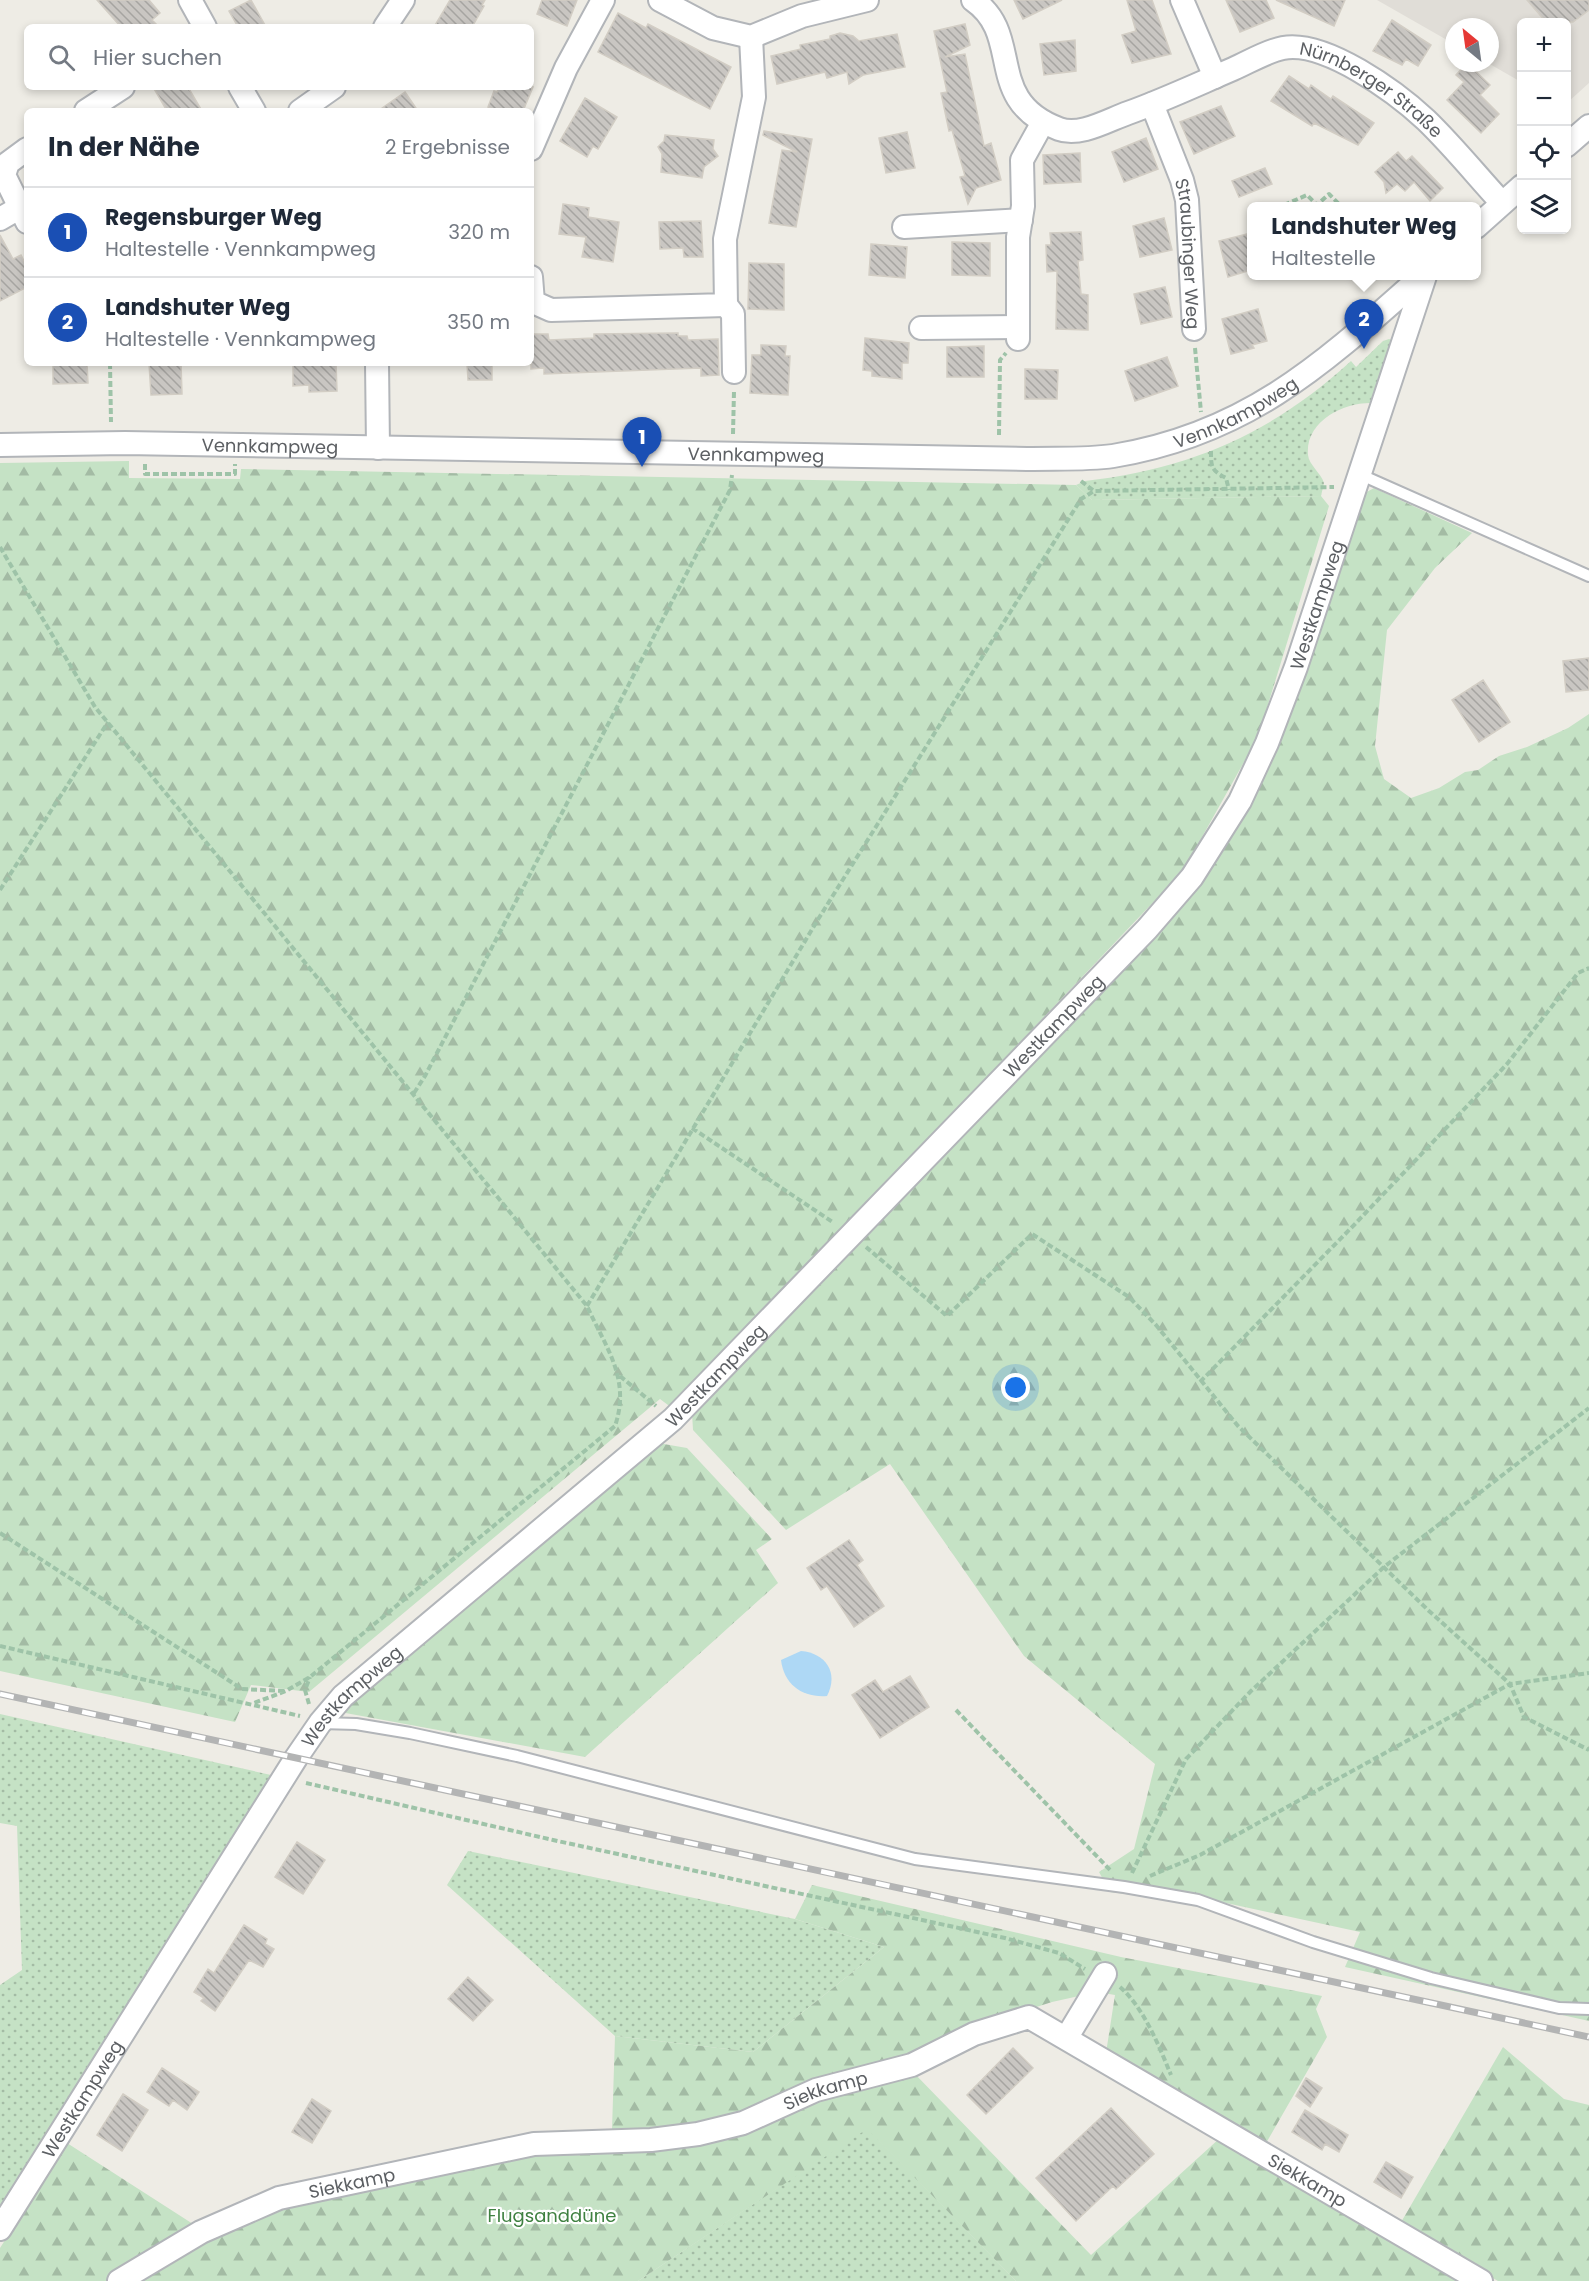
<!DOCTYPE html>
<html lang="de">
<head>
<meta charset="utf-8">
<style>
	body { margin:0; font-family:Poppins,sans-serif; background:#f6f6f7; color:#1f2937 }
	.controls { position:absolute; right:18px; top:18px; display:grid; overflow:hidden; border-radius:9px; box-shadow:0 3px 9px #0003 }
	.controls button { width:54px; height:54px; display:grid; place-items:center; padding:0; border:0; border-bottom:2px solid #e0e1e3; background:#fff; color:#1f2937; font:30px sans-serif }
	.compass { position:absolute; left:1445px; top:18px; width:54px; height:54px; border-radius:50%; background:#fff; box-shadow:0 3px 9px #0003; rotate:331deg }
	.you { position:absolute; left:1016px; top:1388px; width:21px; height:21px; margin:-15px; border:4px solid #fff; border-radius:50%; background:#1a73e8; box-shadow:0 0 0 9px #1a73e833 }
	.badge { display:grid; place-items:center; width:39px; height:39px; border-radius:50%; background:#2563eb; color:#fff; font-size:20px; font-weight:700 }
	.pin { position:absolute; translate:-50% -50px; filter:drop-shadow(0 2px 3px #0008) }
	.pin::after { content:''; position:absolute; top:32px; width:21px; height:18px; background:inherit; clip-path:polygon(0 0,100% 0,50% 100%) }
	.popup { position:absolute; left:1247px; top:202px; width:234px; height:78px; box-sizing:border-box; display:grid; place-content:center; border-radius:9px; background:#fff; filter:drop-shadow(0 2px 4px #0005); font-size:20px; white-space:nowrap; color:#747a83 }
	.popup b { font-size:22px; color:#1f2937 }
	.popup::after { content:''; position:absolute; left:50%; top:100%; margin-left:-12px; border:12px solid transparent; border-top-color:#fff }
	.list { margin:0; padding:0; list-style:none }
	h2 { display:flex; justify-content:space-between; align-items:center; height:78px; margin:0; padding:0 24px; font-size:26px }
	h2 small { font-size:20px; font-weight:400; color:#747a83 }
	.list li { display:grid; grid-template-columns:39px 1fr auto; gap:18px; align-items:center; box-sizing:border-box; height:90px; padding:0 24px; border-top:2px solid #e0e1e3 }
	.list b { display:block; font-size:22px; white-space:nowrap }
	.list p { margin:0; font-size:20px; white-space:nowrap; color:#747a83 }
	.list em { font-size:20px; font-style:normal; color:#747a83 }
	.icon { flex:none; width:33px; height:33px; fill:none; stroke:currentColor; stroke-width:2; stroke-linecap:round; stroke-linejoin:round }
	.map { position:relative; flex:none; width:1589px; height:2281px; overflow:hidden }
	.search { position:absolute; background:#fff; box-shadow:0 3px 9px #0003; left:24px; top:24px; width:510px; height:66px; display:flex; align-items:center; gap:15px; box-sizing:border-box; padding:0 21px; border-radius:9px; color:#747a83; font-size:22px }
	.panel { position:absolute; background:#fff; box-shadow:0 3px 9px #0003; left:24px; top:108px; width:510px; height:258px; border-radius:9px }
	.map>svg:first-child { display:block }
</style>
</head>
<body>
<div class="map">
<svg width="1589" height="2281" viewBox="0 0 1589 2281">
	<defs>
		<pattern id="green-dots" width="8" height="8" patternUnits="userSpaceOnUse" patternTransform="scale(1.5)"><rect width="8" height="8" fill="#c5e2c5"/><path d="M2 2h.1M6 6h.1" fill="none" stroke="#a3bba4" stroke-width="1.8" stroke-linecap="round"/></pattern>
		<pattern id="forest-firs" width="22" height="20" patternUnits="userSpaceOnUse" patternTransform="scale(1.5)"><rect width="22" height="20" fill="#c5e2c5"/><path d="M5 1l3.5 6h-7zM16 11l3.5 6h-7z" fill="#a3bba4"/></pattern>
		<pattern id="building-back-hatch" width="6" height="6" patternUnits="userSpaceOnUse" patternTransform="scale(1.5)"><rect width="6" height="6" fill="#c9c6c2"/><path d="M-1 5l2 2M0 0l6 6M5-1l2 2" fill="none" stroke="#a6a4a1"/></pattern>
	</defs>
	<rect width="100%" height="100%" fill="#eeece5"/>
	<path fill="#e0ddd7" d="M1377,0H1589V83L1567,103L1566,22H1522L1521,82L1488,63L1490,27H1454V44Z"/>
	<path fill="url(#green-dots)" d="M1389,339L1392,340L1370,403C1342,403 1305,422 1308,455C1309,465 1321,473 1324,483L1321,496L1092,500L1076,485L1085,481C1192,468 1271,434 1351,361L1356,367L1383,341Z
		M0,1714L271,1775L0,2210V1985L22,1970L17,1826L0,1823Z
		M468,1851L795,1919L884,1947L753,2052L615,2036L447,1885Z
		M867,2128L1016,2281H638Z"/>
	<path fill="url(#forest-firs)" d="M129,461V478L240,479L241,469L1076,485L1092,500L1321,496L1329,506L1258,737L1183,871L672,1408L660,1399L309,1692L251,1685L235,1722L0,1671V463Z
		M1374,488L1472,533L1435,568L1387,630L1375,746L1384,779L1411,798L1439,788L1465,772L1478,770L1499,756L1527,747L1568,728L1589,714V2021L1345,1967L1360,1932L1148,1886L1133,1895L1110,1892L1099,1872L1134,1849L1155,1764L1024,1656L890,1464L786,1530L693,1430L692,1413L1155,937L1202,884L1252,799L1281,740L1363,494Z
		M658,1443L687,1448L772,1539L756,1550L778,1583L585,1757L340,1712Z
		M812,1885L1121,1957L1322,1996L1316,2009L1327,2037L1265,2145L1106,2053L1115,1995L1097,1992L1052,2002L965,2030L912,2071L1091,2255L1220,2138L1468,2281H1016L867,2129L638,2281H0V2248L67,2143L193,2224L548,2134L612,2129L615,2036L753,2052L884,1947L795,1919Z
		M1503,2047L1564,2099L1589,2105V2281H1498L1400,2224Z"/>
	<path fill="#aed8f5" d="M801,1651C826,1653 839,1673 827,1696C803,1698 784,1685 781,1660Z"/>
	<path fill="url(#building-back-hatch)" stroke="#d2cdc4" stroke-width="1.5" d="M97,0H149L160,13L152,20L159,27H121Z
		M251,0L266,27H238L229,11Z
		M450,0H485L482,5L484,6L472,27H434Z
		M542,0H577L567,26L537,14Z
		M1014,0H1062L1023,19Z
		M1127,0H1152L1171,54L1132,63L1122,35L1136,31Z
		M1226,0H1266L1274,18L1240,32Z
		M1276,0H1345L1334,26Z
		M1527,0H1589V10L1573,22H1546Z
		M618,13L646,28L648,24L731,67L710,109L598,52Z
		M1392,20L1431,45L1418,66L1406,59L1402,65L1373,51Z
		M965,24L970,45L945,57L965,54L984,146L991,143L1001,180L976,188L968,204L960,177L965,176L952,130L949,131L941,93L947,92L934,31Z
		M840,33L853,36L859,41L897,34L905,67L863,75L849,84L847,72L827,78L825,72L777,84L771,56L801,49L800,45L830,39V36Z
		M1075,40L1076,71L1044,75L1040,44Z
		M1467,63L1490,85L1480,95L1499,114L1481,133L1447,100L1464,82L1456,75Z
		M1289,76L1309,89L1311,85L1331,99L1333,96L1374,123L1358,145L1314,123L1312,126L1271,101Z
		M153,87H188L202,111H167Z
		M499,87H533L523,111H498L488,107L494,91L497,92Z
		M405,92L418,111H378Z
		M585,98L617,117L598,149L593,146L587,157L560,141Z
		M1221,106L1235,136L1194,154L1180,122Z
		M764,131L812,139L796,227L769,223L782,150L797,152L763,135Z
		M907,132L915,168L886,173L879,138Z
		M665,135L714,140L713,149L718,156L704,167L702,178L661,172L662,154L658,147L664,141Z
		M1146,138L1158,169L1124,182L1112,152Z
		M1398,152L1406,161L1412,156L1443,188L1430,201L1414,182L1405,191L1397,184L1386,193L1384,182L1375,172Z
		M1080,153L1081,182L1044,184L1043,155Z
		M1265,168L1272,184L1239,197L1232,181Z
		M563,204L589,208L588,217L619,222L613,262L582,257L586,237L559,234Z
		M1164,218L1172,250L1140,257L1133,226Z
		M701,221L703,257H684L683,248L660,249L659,222Z
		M1081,232L1083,260L1078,261L1081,294L1088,295V330L1056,329L1057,271L1047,272L1046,245H1051L1050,233Z
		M1251,233V270L1228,277L1219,241Z
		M0,235L13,259L21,255L27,267V287L0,301Z
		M952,242L990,243V276L952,275Z
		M871,244L907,247L905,278L869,275Z
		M749,263L784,264V310L748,309Z
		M1165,287L1172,317L1141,324L1134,294Z
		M1258,309L1267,341L1252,345L1254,348L1231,354L1222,319Z
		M678,333V336H687L688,340L718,339L719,375L701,376V368L544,374V368L531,369V334H548L549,340L594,338V334Z
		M865,338L909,343L908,363H902V379L872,376V371L863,370Z
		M761,345L786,346L785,356H790L788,395L750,393L752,355H761Z
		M984,346V377H947V347Z
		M1167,357L1178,386L1135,401L1125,371Z
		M53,363H87L88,383L53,384Z
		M149,363H181L182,394L151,395Z
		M293,363H336L337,391L309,392V385L293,386Z
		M467,363H492V380H468Z
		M1025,369L1058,370L1057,399H1025Z
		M1589,658V690L1566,692L1563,661Z
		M1483,680L1510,722L1479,742L1452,700Z
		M849,1540L863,1560L857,1565L884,1606L854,1627L827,1586L821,1590L807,1568Z
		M910,1676L929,1707L880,1738L852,1695L875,1680L883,1692Z
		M297,1842L325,1860L303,1894L275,1877Z
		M244,1925L267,1939L265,1944L274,1949L263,1967L249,1960L215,2011L201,2001L204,1998L194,1992L208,1969L214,1973Z
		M468,1977L493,2000L473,2021L448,1999Z
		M1013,2048L1033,2068L986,2114L967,2095Z
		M162,2068L199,2092L187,2110L173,2100L169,2106L147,2092Z
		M1306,2078L1322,2088L1310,2107L1296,2096Z
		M123,2094L148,2110L122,2151L97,2135Z
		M312,2099L331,2111L312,2143L292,2132Z
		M1111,2108L1154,2154L1116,2189L1113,2186L1076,2221L1036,2178Z
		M1305,2110L1348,2135L1339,2152L1325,2144L1322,2150L1292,2132Z
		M1386,2162L1413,2177L1401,2198L1374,2182Z"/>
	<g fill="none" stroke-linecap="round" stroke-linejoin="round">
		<g stroke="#b2b5b9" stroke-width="14">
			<path id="service" d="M1359,474L1589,576
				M320,1723L356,1724L410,1733L517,1756L915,1859L1124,1887L1198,1900L1313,1942L1431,1978L1559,2008L1589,2009"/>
		</g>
		<g stroke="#b2b5b9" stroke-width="26">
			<g id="minor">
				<path d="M190,0L205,27"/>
				<path d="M660,0L713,28L751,37L802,16L867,0"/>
				<path id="s1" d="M973,0C1025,36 982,100 1059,129C1080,137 1108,120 1128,113C1164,100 1198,84 1233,69C1249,62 1267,51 1283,48C1325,40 1396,92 1426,120C1453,146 1477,176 1502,203"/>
				<path d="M1182,0L1215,77"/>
				<path d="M385,27L403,0"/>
				<path d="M240,87L254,111"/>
				<path id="s2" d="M1152,104L1182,180L1187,200L1194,329"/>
				<path d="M86,111L123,87"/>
				<path d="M300,111L334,87"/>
				<path d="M1566,146L1589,126"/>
				<path d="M27,149L8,163L4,175L27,222"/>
				<path d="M531,149L566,68L603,0"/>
				<path d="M0,219L19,208"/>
				<path d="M904,227L1021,220"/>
				<path d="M1476,227L1522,186"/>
				<path d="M531,277L533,302L551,310L726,305L725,239L754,97L751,37"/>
				<path d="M726,305L733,314L734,372"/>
				<path d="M921,328L1018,327"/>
				<path d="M1018,339V237L1023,206L1022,160L1043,122"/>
				<path d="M377,363L378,448"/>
				<path id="s3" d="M0,445L125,443L1027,459C1055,458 1085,460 1113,456C1248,434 1324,363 1422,276"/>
				<path d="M1067,2037L1105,1974"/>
				<path id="s4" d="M0,2229L296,1758L320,1723L343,1696L673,1419L1147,929L1192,877L1240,801L1267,743L1296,667L1425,276"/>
				<path id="s5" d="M119,2281L201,2232L279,2198L534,2144L651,2140L698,2134L743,2123L816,2090L912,2065L974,2034L1029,2017L1481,2281"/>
			</g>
		</g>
		<path stroke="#9ec3a8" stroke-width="4" stroke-dasharray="6 3" stroke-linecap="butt" d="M1284,205L1307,195L1317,205L1329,194L1341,206
			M1195,348L1201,412
			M110,363L111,422
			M733,434L734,391
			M999,435L1000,360L1006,353
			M1211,451C1211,467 1211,470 1226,478L1229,490
			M145,464V474H235V464
			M1081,481L1094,491
			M0,547L95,707L587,1306C606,1348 631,1379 615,1426L310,1677L286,1691L254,1703
			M0,890L108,722
			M414,1093L425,1076L730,490L732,475
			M692,1128L834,1223
			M866,1247L947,1316L1032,1234L1129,1297L1156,1325L1238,1426L1429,1611L1510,1684L1524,1717L1589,1750
			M587,1306L817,921L1081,499L1094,491L1334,487
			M620,1376L656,1406
			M1200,1382L1355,1224L1507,1064L1578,973L1589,968
			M0,1533L242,1689L284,1691
			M0,1646L300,1716
			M309,1704L305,1690L310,1677
			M956,1710L1110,1870
			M306,1783L553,1840L1005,1938L1059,1953L1085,1969
			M1132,1873L1186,1759L1251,1691L1384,1567L1589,1408
			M1150,1876L1200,1855L1510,1684L1589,1673
			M1120,1987C1144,2008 1159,2046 1171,2075"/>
		<use href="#service" stroke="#fff" stroke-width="10"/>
		<use href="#minor" stroke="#fff" stroke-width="22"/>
		<g stroke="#b3b4b4" stroke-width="7">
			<path id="rail" d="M0,1694L1589,2037"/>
		</g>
		<use href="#rail" stroke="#fff" stroke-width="4.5" stroke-dasharray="14" stroke-linecap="butt"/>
	</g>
	<g text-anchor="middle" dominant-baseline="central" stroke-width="4.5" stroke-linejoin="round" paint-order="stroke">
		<g font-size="18" fill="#5d6064" stroke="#fff">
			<text stroke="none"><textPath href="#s1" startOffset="504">Nürnberger Straße</textPath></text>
			<text stroke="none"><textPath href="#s2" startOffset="156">Straubinger Weg</textPath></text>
			<text stroke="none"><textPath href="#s3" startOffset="1244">Vennkampweg</textPath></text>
			<text stroke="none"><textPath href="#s3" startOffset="270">Vennkampweg</textPath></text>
			<text stroke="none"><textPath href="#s3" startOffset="756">Vennkampweg</textPath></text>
			<text stroke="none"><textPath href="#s4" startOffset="2116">Westkampweg</textPath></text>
			<text stroke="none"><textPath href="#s4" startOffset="1612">Westkampweg</textPath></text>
			<text stroke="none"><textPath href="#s4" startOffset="1126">Westkampweg</textPath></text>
			<text stroke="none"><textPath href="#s4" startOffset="640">Westkampweg</textPath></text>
			<text stroke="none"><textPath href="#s5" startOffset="741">Siekkamp</textPath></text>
			<text stroke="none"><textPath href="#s4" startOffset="154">Westkampweg</textPath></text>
			<text stroke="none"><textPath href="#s5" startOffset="1281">Siekkamp</textPath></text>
			<text stroke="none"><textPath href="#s5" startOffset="255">Siekkamp</textPath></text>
		</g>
		<g font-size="18" fill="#3f8141" stroke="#fff">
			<text x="552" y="2215">Flugsanddüne</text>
		</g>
	</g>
</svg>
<div class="controls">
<button>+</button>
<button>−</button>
<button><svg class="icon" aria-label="locate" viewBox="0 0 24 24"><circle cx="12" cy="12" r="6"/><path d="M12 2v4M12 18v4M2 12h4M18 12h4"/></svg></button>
<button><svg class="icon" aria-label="layers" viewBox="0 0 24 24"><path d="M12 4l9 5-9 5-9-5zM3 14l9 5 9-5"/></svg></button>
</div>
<svg class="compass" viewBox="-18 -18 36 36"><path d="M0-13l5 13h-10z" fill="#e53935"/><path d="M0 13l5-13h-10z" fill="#747a83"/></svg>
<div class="you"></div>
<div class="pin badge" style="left:642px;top:467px;background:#1a4fb4">1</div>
<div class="pin badge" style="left:1364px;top:349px;background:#1a4fb4">2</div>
<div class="popup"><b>Landshuter Weg</b>Haltestelle</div>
<div class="search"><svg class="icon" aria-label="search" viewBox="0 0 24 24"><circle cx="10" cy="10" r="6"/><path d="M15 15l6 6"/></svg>Hier suchen</div>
<section class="panel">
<h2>In der Nähe<small>2 Ergebnisse</small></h2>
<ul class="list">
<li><span class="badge" style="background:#1a4fb4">1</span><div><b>Regensburger Weg</b><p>Haltestelle · Vennkampweg</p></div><em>320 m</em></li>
<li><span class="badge" style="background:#1a4fb4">2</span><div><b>Landshuter Weg</b><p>Haltestelle · Vennkampweg</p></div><em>350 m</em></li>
</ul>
</section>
</div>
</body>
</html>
